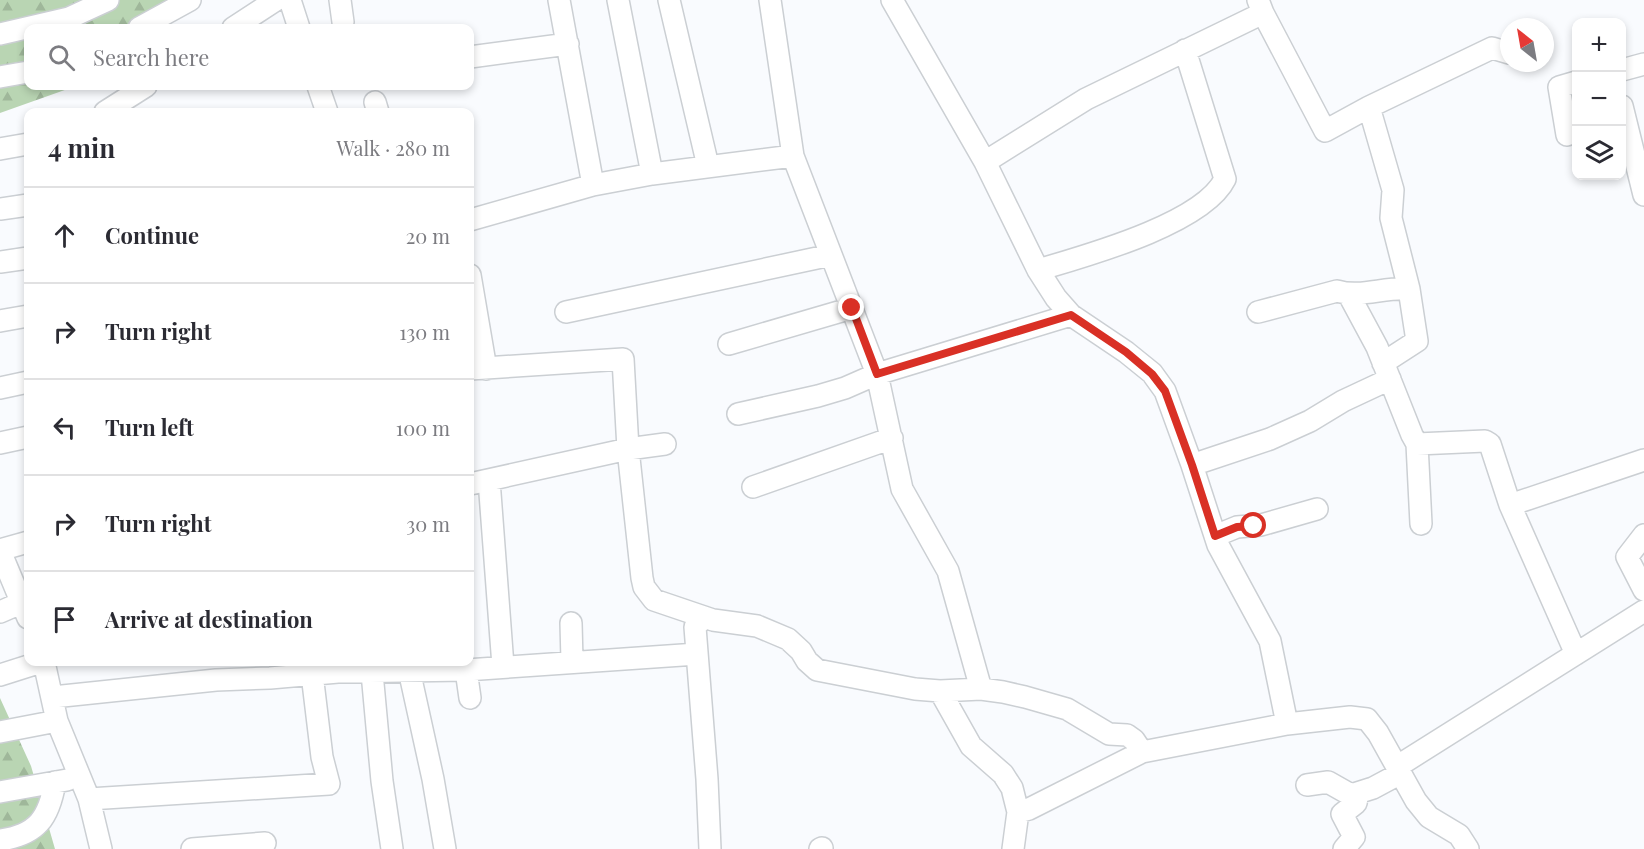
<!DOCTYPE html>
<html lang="en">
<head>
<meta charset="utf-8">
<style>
	body { margin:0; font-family:"Playfair Display",serif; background:#f7f7f7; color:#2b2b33 }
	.controls { position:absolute; right:18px; top:18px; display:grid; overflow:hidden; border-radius:12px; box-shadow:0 3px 9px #0003 }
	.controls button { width:54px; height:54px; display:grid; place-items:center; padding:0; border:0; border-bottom:2px solid #e1e1e2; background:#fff; color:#2b2b33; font:30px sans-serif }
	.compass { position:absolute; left:1500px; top:18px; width:54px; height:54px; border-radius:50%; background:#fff; box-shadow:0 3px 9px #0003; rotate:329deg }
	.stop { position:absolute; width:18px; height:18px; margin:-14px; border:4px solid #d93025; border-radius:50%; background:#fff }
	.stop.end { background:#d93025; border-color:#fff; box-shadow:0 2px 6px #0008 }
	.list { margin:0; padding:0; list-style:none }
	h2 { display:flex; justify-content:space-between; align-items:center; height:78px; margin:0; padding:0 24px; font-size:26px }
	h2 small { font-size:20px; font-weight:400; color:#7c7c81 }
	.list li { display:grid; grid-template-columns:39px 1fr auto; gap:18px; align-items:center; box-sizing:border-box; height:96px; padding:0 24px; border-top:2px solid #e1e1e2 }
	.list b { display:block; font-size:22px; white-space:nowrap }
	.list em { font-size:20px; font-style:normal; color:#7c7c81 }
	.icon { flex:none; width:33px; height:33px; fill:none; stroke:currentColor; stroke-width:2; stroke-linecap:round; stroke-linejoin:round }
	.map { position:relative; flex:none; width:1644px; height:849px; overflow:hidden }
	.search { position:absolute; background:#fff; box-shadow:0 3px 9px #0003; left:24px; top:24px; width:450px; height:66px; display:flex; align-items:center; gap:15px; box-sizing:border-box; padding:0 21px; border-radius:12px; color:#7c7c81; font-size:22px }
	.panel { position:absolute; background:#fff; box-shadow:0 3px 9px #0003; left:24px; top:108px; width:450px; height:558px; border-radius:12px }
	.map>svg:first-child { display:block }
</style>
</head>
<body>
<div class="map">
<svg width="1644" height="849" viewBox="0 0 1644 849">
	<defs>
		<pattern id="forest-firs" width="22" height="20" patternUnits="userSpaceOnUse" patternTransform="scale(1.5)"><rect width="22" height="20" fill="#b9d5b3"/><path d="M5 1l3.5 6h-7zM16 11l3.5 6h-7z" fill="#9fb79a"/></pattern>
	</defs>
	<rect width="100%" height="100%" fill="#f9fbfe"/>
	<path fill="url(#forest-firs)" d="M0,0H177L145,28H28V86H76L0,113Z
		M0,698L31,766L55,849H0Z"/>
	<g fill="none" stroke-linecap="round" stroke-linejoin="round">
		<g stroke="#cbcfd3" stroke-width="24">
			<path id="minor" d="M290,0L299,28
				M340,0L343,22
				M559,0L593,185
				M618,0L652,174
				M669,0L708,166
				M770,0L793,156L877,374L902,489L948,571L981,689
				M892,0L985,162L1038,270L1056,298L1071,315L1126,352L1152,373L1165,391L1192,465L1218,545L1270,641L1287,724
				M1258,0L1263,13L1325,131L1369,107L1492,48L1509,53
				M139,28L190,0
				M233,28L276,0
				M0,34L69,18L108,0
				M470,57L568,44
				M1622,70L1644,64
				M0,77L28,72
				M318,86L327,112
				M375,102L378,112
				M1622,106L1644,195
				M1369,107L1393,190L1391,218L1409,289L1417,341L1383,363
				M105,112L146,86
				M1567,135L1559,87L1576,82
				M0,149L28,144
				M985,162L1086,99L1263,13
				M0,209L28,205
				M470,220L593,185L652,174L793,156
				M0,262L28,258
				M1038,270C1085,256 1203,224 1225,179L1185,50
				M470,275L486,369
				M1349,295L1377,347L1412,435L1417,444L1485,441L1490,444L1510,505L1576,654
				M566,312L831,255
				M1258,312L1337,291C1360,298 1384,287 1409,289
				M0,321L28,316
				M729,344L852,308
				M470,369L623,359L628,449L642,578L644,587L654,600L713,620L757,626L788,639L801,651L807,661L817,670L915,689L940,691L981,689L1003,692L1025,697L1067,709L1109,734L1127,735L1134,740L1142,752L1287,724L1350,717L1367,719L1378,733L1416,801L1429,817L1459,835L1468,849
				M0,388L28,382
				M738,414L818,396L845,388L877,374L1071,315
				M0,443L28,437
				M1417,444L1421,524
				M1192,465L1270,439L1310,421L1343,401L1390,379
				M489,480L503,666
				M470,484L628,449L665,444
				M753,487L892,438
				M1510,505L1644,460
				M1644,535L1627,557L1644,590
				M1215,536L1237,527L1261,525L1317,509
				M0,550L28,542
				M0,551L28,618
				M0,612L23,602
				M704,617L695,627L707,779L710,849
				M571,623L572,661
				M44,662L57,721L89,799L101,849
				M371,662L382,781L392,849
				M409,670L433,779L445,849
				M466,670L470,698
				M0,675L41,662
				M940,691L971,746L1003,774L1012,788L1018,812L1013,849
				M53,697L216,680L270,678L338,672L466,670L697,654
				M0,732L57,721
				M1398,766L1644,611
				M1307,785L1328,782L1351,795L1373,788L1401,773
				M0,792L67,780
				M89,799L329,784L322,757L312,674
				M1018,812L1029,809L1142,752
				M0,840C37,835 49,818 55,782
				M192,849L265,843
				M820,849L822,848
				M1344,849L1354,837L1342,814L1356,803L1358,793"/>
		</g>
		<use href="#minor" stroke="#fff" stroke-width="21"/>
	</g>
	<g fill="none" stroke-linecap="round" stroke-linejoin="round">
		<path stroke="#d93025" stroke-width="8" d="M852,308L877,374L1071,315L1126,352L1152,374L1165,391L1192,465L1215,536L1237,527L1254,526"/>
	</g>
</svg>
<div class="controls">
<button>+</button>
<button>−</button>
<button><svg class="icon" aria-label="layers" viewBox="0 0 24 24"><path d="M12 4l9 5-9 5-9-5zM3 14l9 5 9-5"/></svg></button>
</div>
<svg class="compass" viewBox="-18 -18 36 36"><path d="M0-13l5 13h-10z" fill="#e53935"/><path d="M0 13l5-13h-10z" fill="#7c7c81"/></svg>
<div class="stop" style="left:1254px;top:526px"></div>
<div class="stop end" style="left:852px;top:308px"></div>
<div class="search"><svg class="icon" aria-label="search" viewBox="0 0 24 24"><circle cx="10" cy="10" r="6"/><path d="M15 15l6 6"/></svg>Search here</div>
<section class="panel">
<h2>4 min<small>Walk · 280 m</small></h2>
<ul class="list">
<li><svg class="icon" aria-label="ahead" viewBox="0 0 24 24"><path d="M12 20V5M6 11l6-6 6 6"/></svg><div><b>Continue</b></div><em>20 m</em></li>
<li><svg class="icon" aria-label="right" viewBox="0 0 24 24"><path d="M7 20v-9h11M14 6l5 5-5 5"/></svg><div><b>Turn right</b></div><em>130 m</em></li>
<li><svg class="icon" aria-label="left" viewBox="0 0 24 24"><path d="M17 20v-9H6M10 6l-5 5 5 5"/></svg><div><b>Turn left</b></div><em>100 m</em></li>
<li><svg class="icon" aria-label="right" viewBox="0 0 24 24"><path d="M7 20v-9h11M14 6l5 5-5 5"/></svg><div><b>Turn right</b></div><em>30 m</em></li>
<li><svg class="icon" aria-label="arrive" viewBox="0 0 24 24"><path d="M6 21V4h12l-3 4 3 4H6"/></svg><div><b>Arrive at destination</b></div></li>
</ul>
</section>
</div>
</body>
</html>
